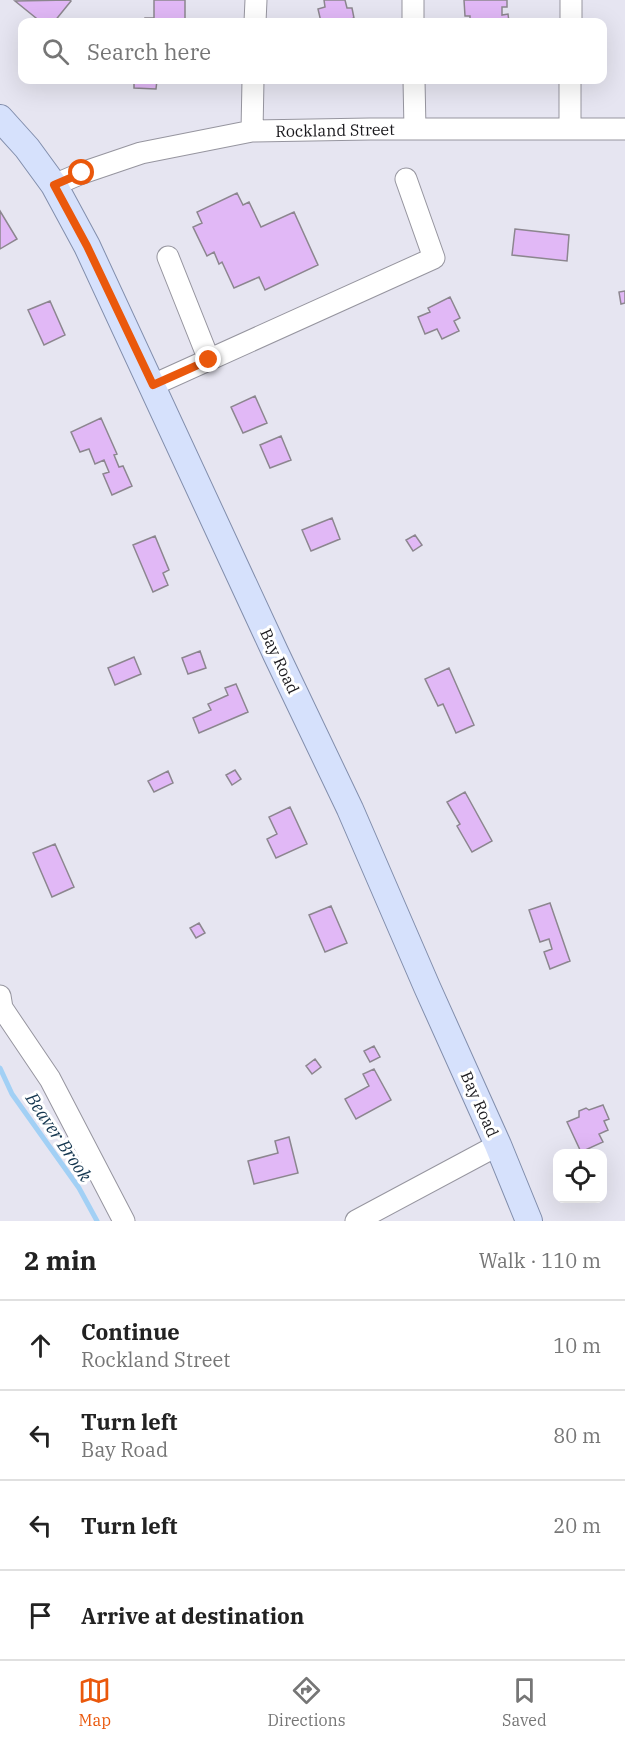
<!DOCTYPE html>
<html lang="en">
<head>
<meta charset="utf-8">
<style>
	body { margin:0; font-family:"IBM Plex Serif",serif; background:#f2f2f2; color:#222 }
	.controls { position:absolute; right:18px; bottom:18px; display:grid; overflow:hidden; border-radius:12px; box-shadow:0 6px 24px #0002 }
	.controls button { width:54px; height:54px; display:grid; place-items:center; padding:0; border:0; border-bottom:2px solid #e0e0e0; background:#fff; color:#222; font:30px sans-serif }
	.stop { position:absolute; width:18px; height:18px; margin:-14px; border:4px solid #ea580c; border-radius:50%; background:#fff }
	.stop.end { background:#ea580c; border-color:#fff; box-shadow:0 2px 6px #0008 }
	.list { margin:0; padding:0; list-style:none }
	h2 { display:flex; justify-content:space-between; align-items:center; height:78px; margin:0; padding:0 24px; font-size:26px }
	h2 small { font-size:20px; font-weight:400; color:#767676 }
	.list li { display:grid; grid-template-columns:39px 1fr auto; gap:18px; align-items:center; box-sizing:border-box; height:90px; padding:0 24px; border-top:2px solid #e0e0e0 }
	.list b { display:block; font-size:22px; white-space:nowrap }
	.list p { margin:0; font-size:20px; white-space:nowrap; color:#767676 }
	.list em { font-size:20px; font-style:normal; color:#767676 }
	.icon { flex:none; width:33px; height:33px; fill:none; stroke:currentColor; stroke-width:2; stroke-linecap:round; stroke-linejoin:round }
	.map { position:relative; flex:none; width:625px; height:1221px; overflow:hidden }
	.search { position:absolute; background:#fff; box-shadow:0 6px 24px #0002; left:18px; right:18px; top:18px; height:66px; display:flex; align-items:center; gap:15px; box-sizing:border-box; padding:0 21px; border-radius:12px; color:#767676; font-size:22px }
	.sheet { height:438px; background:#fff }
	nav { display:flex; justify-content:space-around; align-items:center; box-sizing:border-box; height:84px; border-top:2px solid #e0e0e0; background:#fff; font-size:16px; color:#767676 }
	nav a { display:grid; justify-items:center; gap:3px }
	nav .on { color:#ea580c }
	.map>svg:first-child { display:block }
</style>
</head>
<body>
<div class="map">
<svg width="625" height="1221" viewBox="0 0 625 1221">
	<rect width="100%" height="100%" fill="#e6e5f1"/>
	<g fill="none" stroke-linecap="round" stroke-linejoin="round">
		<path stroke="#a2d0f5" stroke-width="5" d="M0,1068L12,1094L79,1188L97,1221"/>
	</g>
	<path fill="#e1b8f6" stroke="#8c868f" stroke-width="1.5" d="M70,0L71,1L54,22H41L15,1Z
		M154,0H185V19H180V22H145V18H154Z
		M324,0H345L347,8H352L354,18L351,19L352,22H321L318,9L325,7Z
		M464,0H507V7H502V15L508,14L509,22H470V16H465Z
		M134,80H157L156,89L134,88Z
		M466,80H488V82H466Z
		M237,193L243,205L249,202L261,227L294,212L318,265L265,290L259,277L234,288L222,262L219,264L214,252L207,256L193,227L202,223L197,212Z
		M0,211L17,239L0,249Z
		M515,229L569,235L567,261L512,255Z
		M625,291V303L621,304L619,292Z
		M450,297L460,318L454,321L459,331L442,339L437,329L425,334L418,317L430,312L428,308Z
		M50,301L65,335L44,345L28,310Z
		M255,396L267,423L243,433L231,407Z
		M101,418L117,454L114,455L119,467L123,466L132,486L112,495L103,474L109,472L104,460L95,464L89,449L80,452L71,432Z
		M281,436L291,460L270,468L260,445Z
		M332,518L340,539L311,551L302,530Z
		M415,535L422,545L413,551L406,540Z
		M155,536L169,570L163,573L168,585L153,592L133,545Z
		M200,651L206,668L188,674L182,658Z
		M134,657L141,674L115,685L108,668Z
		M449,668L474,725L456,733L443,704L438,706L425,679Z
		M236,684L248,712L199,733L193,718L211,710L208,704L228,695L225,688Z
		M235,770L241,779L232,785L226,775Z
		M168,771L173,783L154,792L148,781Z
		M465,792L492,841L472,852L457,826L460,824L447,802Z
		M290,807L307,844L276,858L267,839L277,834L269,817Z
		M55,844L74,887L52,897L33,853Z
		M550,903L570,961L550,969L544,952L552,949L549,939L540,942L529,910Z
		M331,906L347,943L325,952L309,915Z
		M199,923L205,933L196,938L190,928Z
		M374,1046L380,1057L370,1062L364,1051Z
		M315,1059L321,1067L312,1074L306,1066Z
		M374,1069L391,1100L356,1119L345,1099L369,1086L363,1074Z
		M603,1105L609,1119L604,1121L608,1130L599,1134L603,1142L581,1152L567,1122L579,1117V1111L586,1108L589,1110Z
		M289,1137L298,1173L254,1184L248,1161L278,1153L275,1141Z"/>
	<g fill="none" stroke-linecap="round" stroke-linejoin="round">
		<g stroke="#96959f" stroke-width="23">
			<path id="minor" d="M413,0V22
				M255,22L256,0
				M571,22V0
				M414,80L415,129
				M570,129V80
				M252,131L253,80
				M54,185L82,173L141,153L252,131L370,129H625
				M168,257L209,360
				M153,385L434,258L406,179
				M0,996L2,1008L50,1079L124,1221
				M356,1221L498,1145"/>
		</g>
		<g stroke="#828eac" stroke-width="28">
			<path id="major" d="M0,118L27,148L54,185L87,246L276,654L350,809L427,987L498,1145L529,1221"/>
		</g>
		<use href="#minor" stroke="#fff" stroke-width="21"/>
		<use href="#major" stroke="#d6e1fc" stroke-width="26"/>
	</g>
	<g fill="none" stroke-linecap="round" stroke-linejoin="round">
		<path stroke="#ea580c" stroke-width="8" d="M82,173L54,185L87,246L153,385L209,360"/>
	</g>
	<g text-anchor="middle" dominant-baseline="central" stroke-width="6" stroke-linejoin="round" paint-order="stroke">
		<g font-size="16" fill="#19181c" stroke="#fff">
			<text transform="translate(335 130) rotate(-1)">Rockland Street</text>
			<text transform="translate(280 661) rotate(65)">Bay Road</text>
			<text transform="translate(480 1104) rotate(66)">Bay Road</text>
		</g>
		<g font-size="18" font-style="italic" fill="#14364f" stroke="#fff">
			<text transform="translate(59 1137) rotate(56)">Beaver Brook</text>
		</g>
	</g>
</svg>
<div class="controls">
<button><svg class="icon" aria-label="locate" viewBox="0 0 24 24"><circle cx="12" cy="12" r="6"/><path d="M12 2v4M12 18v4M2 12h4M18 12h4"/></svg></button>
</div>
<div class="stop" style="left:82px;top:173px"></div>
<div class="stop end" style="left:209px;top:360px"></div>
<div class="search"><svg class="icon" aria-label="search" viewBox="0 0 24 24"><circle cx="10" cy="10" r="6"/><path d="M15 15l6 6"/></svg>Search here</div>
</div>
<section class="sheet">
<h2>2 min<small>Walk · 110 m</small></h2>
<ul class="list">
<li><svg class="icon" aria-label="ahead" viewBox="0 0 24 24"><path d="M12 20V5M6 11l6-6 6 6"/></svg><div><b>Continue</b><p>Rockland Street</p></div><em>10 m</em></li>
<li><svg class="icon" aria-label="left" viewBox="0 0 24 24"><path d="M17 20v-9H6M10 6l-5 5 5 5"/></svg><div><b>Turn left</b><p>Bay Road</p></div><em>80 m</em></li>
<li><svg class="icon" aria-label="left" viewBox="0 0 24 24"><path d="M17 20v-9H6M10 6l-5 5 5 5"/></svg><div><b>Turn left</b></div><em>20 m</em></li>
<li><svg class="icon" aria-label="arrive" viewBox="0 0 24 24"><path d="M6 21V4h12l-3 4 3 4H6"/></svg><div><b>Arrive at destination</b></div></li>
</ul>
</section>
<nav>
<a class="on"><svg class="icon" aria-label="map" viewBox="0 0 24 24"><path d="M3 6l6-2 6 2 6-2v14l-6 2-6-2-6 2zM9 4v14M15 6v14"/></svg>Map</a>
<a><svg class="icon" aria-label="directions" viewBox="0 0 24 24"><path d="M12 3l9 9-9 9-9-9zM9 14v-3h6M13 9l2 2-2 2"/></svg>Directions</a>
<a><svg class="icon" aria-label="saved" viewBox="0 0 24 24"><path d="M7 4h10v16l-5-4-5 4z"/></svg>Saved</a>
</nav>
</body>
</html>
